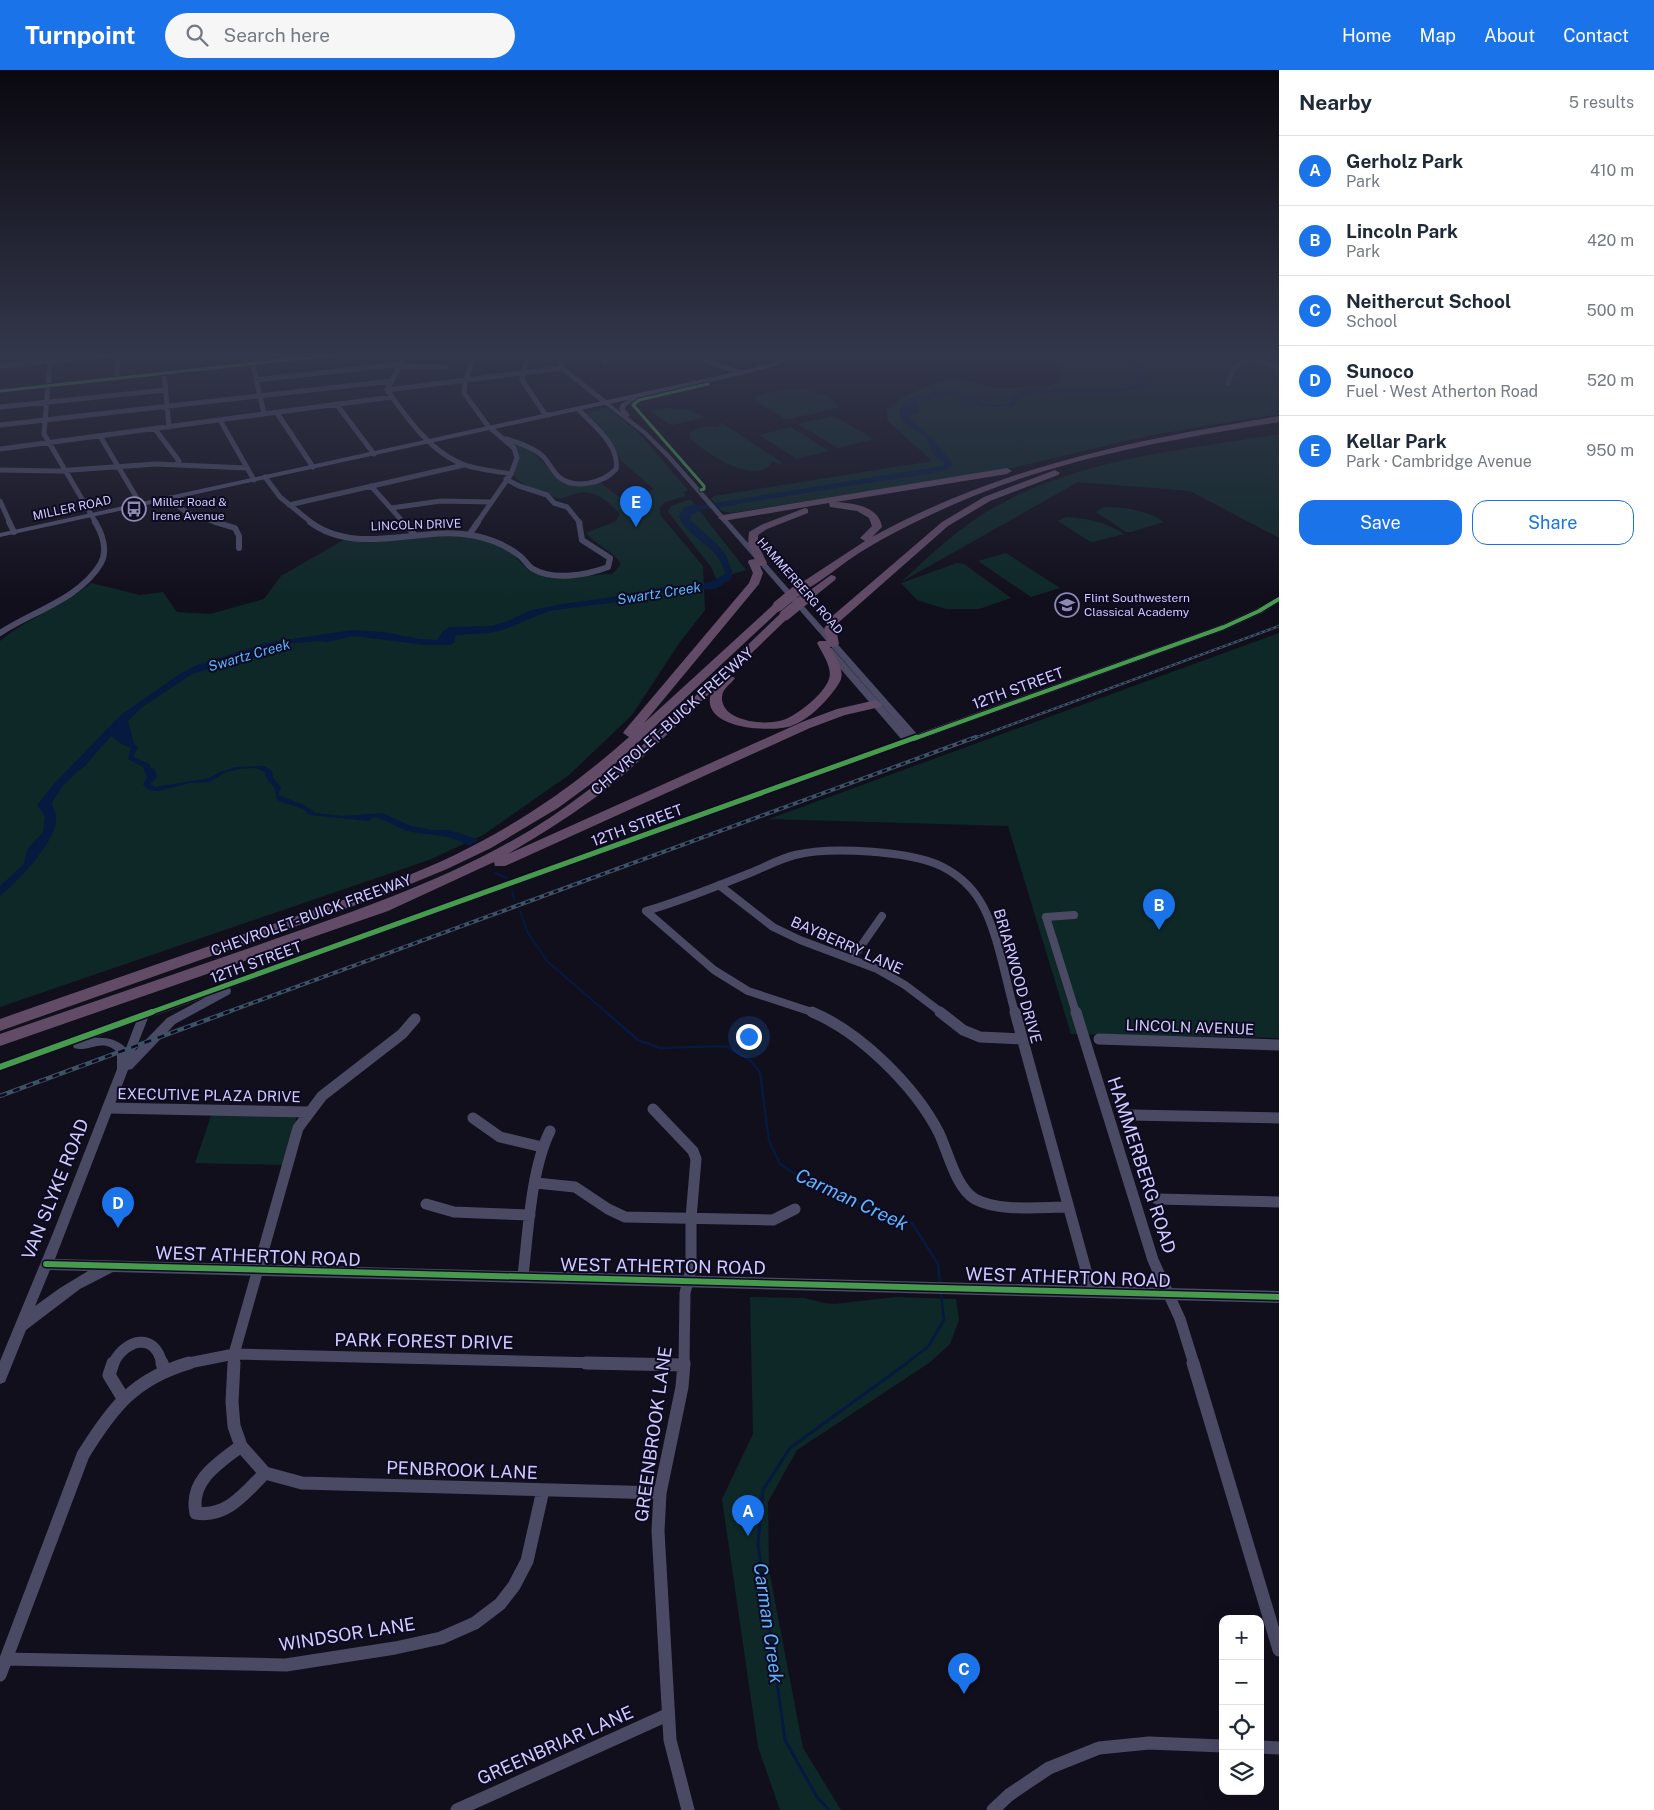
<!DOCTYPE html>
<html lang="en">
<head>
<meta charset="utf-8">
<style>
	body { margin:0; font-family:"Public Sans",sans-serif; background:#f6f6f7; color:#1f2937 }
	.controls { position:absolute; right:15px; bottom:15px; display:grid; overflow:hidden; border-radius:10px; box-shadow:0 5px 20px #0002 }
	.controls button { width:45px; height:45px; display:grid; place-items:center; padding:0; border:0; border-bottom:1px solid #e0e1e3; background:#fff; color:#1f2937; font:25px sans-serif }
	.you { position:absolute; left:748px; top:966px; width:18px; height:18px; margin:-12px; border:4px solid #fff; border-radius:50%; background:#1a73e8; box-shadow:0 0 0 8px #1a73e833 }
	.badge { display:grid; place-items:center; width:32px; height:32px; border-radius:50%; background:#1a73e8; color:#fff; font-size:16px; font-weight:700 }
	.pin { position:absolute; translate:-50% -41px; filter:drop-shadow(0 1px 2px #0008) }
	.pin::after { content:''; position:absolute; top:26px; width:18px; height:15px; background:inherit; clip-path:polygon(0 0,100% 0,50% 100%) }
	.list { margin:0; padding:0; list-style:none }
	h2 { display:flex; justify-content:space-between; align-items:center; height:65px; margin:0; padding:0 20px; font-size:21px }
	h2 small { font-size:16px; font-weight:400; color:#747a83 }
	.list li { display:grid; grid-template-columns:32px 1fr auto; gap:15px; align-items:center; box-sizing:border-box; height:70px; padding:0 20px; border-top:1px solid #e0e1e3 }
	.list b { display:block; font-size:19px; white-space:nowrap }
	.list p { margin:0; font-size:16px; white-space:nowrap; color:#747a83 }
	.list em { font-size:16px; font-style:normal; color:#747a83 }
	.actions { display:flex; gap:10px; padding:15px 20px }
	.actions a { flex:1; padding:11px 0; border:1px solid #1a73e8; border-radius:15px; text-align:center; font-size:18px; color:#1a73e8 }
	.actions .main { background:#1a73e8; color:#fff }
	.icon { flex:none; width:28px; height:28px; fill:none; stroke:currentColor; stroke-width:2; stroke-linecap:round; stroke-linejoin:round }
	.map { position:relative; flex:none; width:1279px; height:1740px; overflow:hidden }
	header { display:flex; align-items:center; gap:30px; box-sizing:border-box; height:70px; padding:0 25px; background:#1a73e8; color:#fff }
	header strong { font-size:24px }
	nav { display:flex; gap:28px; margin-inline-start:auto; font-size:18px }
	.search { width:350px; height:45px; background:#f6f6f7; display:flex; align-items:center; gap:12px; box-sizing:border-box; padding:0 18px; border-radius:28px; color:#747a83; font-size:19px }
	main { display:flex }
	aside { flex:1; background:#fff }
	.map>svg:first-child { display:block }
</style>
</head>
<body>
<header>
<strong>Turnpoint</strong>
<div class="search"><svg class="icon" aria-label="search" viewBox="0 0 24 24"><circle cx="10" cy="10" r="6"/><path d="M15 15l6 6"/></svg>Search here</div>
<nav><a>Home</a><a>Map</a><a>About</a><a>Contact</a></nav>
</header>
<main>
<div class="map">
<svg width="1279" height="1740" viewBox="0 0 1279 1740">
	<rect width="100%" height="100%" fill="#120f1c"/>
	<path fill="#0e2828" d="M1050,284H1279V344L1152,365L1003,400L731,443L722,441L711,429L714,426L932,391L888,351L886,341L905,326L945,310H961L994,318L1049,316L1056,312L1061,307L1055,291Z
		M789,320C804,320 832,321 838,338L790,349H785L753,329L766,323Z
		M605,338H608L637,361L688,420L684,422L686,426L665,432L659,439L661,446L703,496L705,540L680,572L632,645L569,705L483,765L429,790L0,937V571C29,547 61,537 91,513L140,525L163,522L177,542L210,544L264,529L281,506L347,468L455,465C474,467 494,471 509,482C519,488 525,500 536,503C559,511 588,505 612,504L621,494C612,480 597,476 586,463L616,451L620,444C611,434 599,423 584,422C577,422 569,427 561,428C552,429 518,414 513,405C518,390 523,390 513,374L515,373L532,381L557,407L589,414L601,413L627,433L654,419L621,391L618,384L585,342Z
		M665,338L689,340L706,347L673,355L669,354L650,341Z
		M833,346L874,369L838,378L798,354Z
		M722,353L783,393L778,394L773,391C756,418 705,383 690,368V363C699,356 710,356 721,357L718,354Z
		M791,357L829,381L797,389L759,365Z
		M1279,364V468L1190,421L1078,412L901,512C925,490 950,466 977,448C1066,389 1177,381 1279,364Z
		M687,430H691L746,500L716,509L711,497L668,442L671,436Z
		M1104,437C1125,437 1146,440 1164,452L1131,462H1126L1096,442Z
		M1066,447C1087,448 1106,452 1124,464L1093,472L1089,471L1058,451Z
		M1006,483L1060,518L1031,527L978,491Z
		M957,493L964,494L1011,528L979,539H946L917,530L901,513Z
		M1279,563V968L1071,964L1008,756L769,749Z
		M212,1043L296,1047V1052L283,1095L195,1093Z
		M750,1227L805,1228L824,1233L835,1234L895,1227L956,1229L959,1250L950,1274L929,1293L797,1380L768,1432L769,1500L803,1678L841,1740H780L758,1677L722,1429L753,1364Z"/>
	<path fill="#051a3e" d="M1106,284C1118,284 1136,290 1143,300C1145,303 1146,308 1148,312C1129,326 1103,321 1081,322C1060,322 1040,323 1019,327V332L1012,337H984L954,326H944L917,333L919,342L908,346C918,356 951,384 952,396L944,401L718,437L715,433L942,396L945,393L934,385L926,368L902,351C900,346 898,341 901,336C907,326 941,319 952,321C963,323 983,335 992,335C996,335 1008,336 1011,331C1012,329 1012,326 1013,324L1026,320L1124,318L1131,316L1137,311C1136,295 1121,288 1106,284Z
		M696,434L701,441L692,444L690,450L718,475L726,485L732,501V507L730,510L715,519L664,521L632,530L549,541L503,560L489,563L456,565L454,573L450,575H426L354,566L327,572L319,571L286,574L246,591L215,597L192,604L141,638L128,651L134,674L138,677L133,687L150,694L151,698L155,699L157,707L150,714L155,717L209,708L218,703L235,697L264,696L272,701L273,708L281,717L278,725L304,735L316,743L342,746L382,743L411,756L432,760H450L479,770L469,776C451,764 433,766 412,762C399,759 389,751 376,747L372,748L369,751L310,745L303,739L277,730L274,717L266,708L265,702L256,698L240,699L226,702L210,712L190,713L159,721L149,720L143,715L147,707L143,697L128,689L131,678L121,674L111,666L84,697L77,702L61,718L52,733C54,740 57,745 56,752C53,775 17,812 0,826V816L24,794L27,780L43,762L45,746L37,735L53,715L121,645L178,605L197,595L265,573L352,560L383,562L420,569L437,570L443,561L450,557L492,556L505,552L532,540L562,534L636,524L655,518L700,515L714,510L725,504C721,476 686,468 679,446L684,437Z"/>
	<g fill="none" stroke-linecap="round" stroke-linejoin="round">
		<path stroke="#051a3e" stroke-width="2" d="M495,803L507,808
			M512,820L514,829
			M520,841L528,863L547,891L607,943"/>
		<path stroke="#051a3e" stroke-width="2.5" d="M606,942L638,970L660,978L726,976L750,990L760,1002L769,1071L780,1094L806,1111L875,1140L912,1153L938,1194L940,1213
			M905,1294L928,1277L944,1250L941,1223"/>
		<path stroke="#051a3e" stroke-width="3" d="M829,1740L817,1727L785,1670L758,1474L763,1420L790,1378L907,1293"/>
		<path fill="#051a3e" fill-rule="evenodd" d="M733,431L737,433L736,435L699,440L685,446L681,444L694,436Z"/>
		<path stroke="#4a4a65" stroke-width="5" d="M117,284V308
			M262,284L253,295L264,344
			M406,284L387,320C406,347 432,384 465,395C480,400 496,401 511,404
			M475,284L465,312L464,323L488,356L514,378L517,388L511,404L477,453
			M528,284L522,310L545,344L549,345
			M558,284L562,298L606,333
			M604,284L605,292
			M657,284L659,285
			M695,284L704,290L741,303
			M50,291L44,364L96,453
			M0,296L120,284
			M399,296L445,297
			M164,303L169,357
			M256,310L400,294
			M1228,313C1238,281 1253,289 1279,297
			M387,320L562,298
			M337,335L374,384
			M0,337L166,320
			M277,343L313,397
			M220,350L254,410
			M0,355L392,311
			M155,359L179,391L177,394
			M100,366L141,435
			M506,369C517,372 529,376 539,383C548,389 551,400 559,407C574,420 604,413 616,399C620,375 593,355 578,339
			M0,379L392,327
			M0,400L57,401L156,394L247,398
			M265,407L280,427L312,453
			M506,409L519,416L547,425L554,433L567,437L580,453
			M371,416L404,453
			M170,428C184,445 200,448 220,453
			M0,431L10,453
			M289,435L464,395
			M391,438L441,431L491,432"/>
		<path stroke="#4a4a65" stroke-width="6" d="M9,452L14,462
			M215,452L235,458L239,466V478
			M310,452C357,487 419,456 471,465C488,468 506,475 520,486C525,490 528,496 533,499C554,511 587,505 608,497L610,488L582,470L579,452
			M403,452L414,464
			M469,465L478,452
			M0,563C33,541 80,529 101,493C108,480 102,463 95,452"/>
		<path stroke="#4a4a65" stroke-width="8" d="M719,815L773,857L800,870L877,899L905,915L942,943
			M646,841C681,831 715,817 750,803C765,797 779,789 795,785C830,776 909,781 941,796C957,804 971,816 980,831C997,858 1006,912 1015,943
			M646,841L714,900L748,921L815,943
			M1074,845L1046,847L1076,943
			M852,889L882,846"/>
		<path stroke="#4a4a65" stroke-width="11" d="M812,942C860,962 915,1016 939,1063C948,1082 956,1118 975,1129C998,1142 1041,1137 1068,1137
			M940,942L963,960L980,967L1022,969
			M1015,942L1092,1222
			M1076,942L1153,1190L1180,1249L1194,1294
			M1099,969L1279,975
			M108,1038L309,1042
			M653,1039L693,1081L696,1089L691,1148V1199L685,1223L684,1294
			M1129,1045L1279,1048
			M473,1048L500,1067L542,1077
			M536,1113L575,1117L608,1139L625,1147L773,1150L795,1139
			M1157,1129L1279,1132
			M426,1134L454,1142L530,1145
			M523,1206C528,1163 531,1099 550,1061
			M113,1294C125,1269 155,1261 162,1294
			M184,1294L234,1284L637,1294
			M234,1294V1284L298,1058L322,1026L402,964L415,949"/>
		<path stroke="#4a4a65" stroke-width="13" d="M113,1293L109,1305L123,1328
			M162,1293L164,1300
			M234,1293L232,1332L234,1356L241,1376L265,1403L302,1413L660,1423
			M586,1293L684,1295
			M684,1293L682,1317L660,1423L658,1461L670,1670L688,1740
			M1193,1293L1279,1580
			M241,1376C218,1393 189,1411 196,1443C227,1448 245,1423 265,1403
			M6,1589L286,1595L395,1578L441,1568L475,1553L500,1534L514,1516L527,1491L543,1420
			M0,1605L83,1385C112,1338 134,1309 189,1293
			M1260,1677L1279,1678
			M457,1740L667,1645
			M993,1740L1009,1725L1049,1698L1099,1678L1149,1673L1223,1676"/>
		<path fill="#4a4a65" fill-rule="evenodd" d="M636,325L641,326L626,336L625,339L630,345L628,347L647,362L671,386L917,664L1221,555L1256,539L1279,527V532L1262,543L1227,559L230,918L231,921L230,924L175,954L132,999L128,1000L55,1189L1279,1221V1233L113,1202L80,1219L26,1260L5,1312L0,1314V1291L53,1163L117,999V982C102,967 89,983 74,978L73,975L0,1001V993L902,670L826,582V578H832L910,667L667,388L643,364L603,333L608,332L622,343L619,339L621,334ZM206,927L167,948L135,981L148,948ZM136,952L126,978C117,969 106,967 94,968ZM50,1200L88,1201L60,1218L35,1236Z"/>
		<path fill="#515070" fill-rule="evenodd" d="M787,284H793L777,295L750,303L0,467V463L749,299L773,293Z"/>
		<path fill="#594d6f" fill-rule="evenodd" d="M324,284H344L340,286L0,323V319Z"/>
		<path fill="#614b67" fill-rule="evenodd" d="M1279,346V352C1167,370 1054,389 950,436C919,450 888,465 859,483C844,492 813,519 799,522L794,519L795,517L865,471L860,468L872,456L869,448L857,441L830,437L829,433L723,451L718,448L723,445L1007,398L1012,401L1007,404L836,432C853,433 879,436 882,457L872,467C1001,396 1135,370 1279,346Z
			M1055,400L1060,403L1058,405L990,431L948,456L839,552L836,559L839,574L837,576L830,577C835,586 844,599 841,609C839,615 832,623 828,628C818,639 806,651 791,656C770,663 696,659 712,621C678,654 645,687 609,717C577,742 543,763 508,784L802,652L837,639L876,630L882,634L880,637L845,645L810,658L505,796H495L494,792L388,841L0,976V964C87,934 174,904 261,874C361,839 463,805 551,747C636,690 707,613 781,543H789L790,545L789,547L729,605L735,608C731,614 722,619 722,627C721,652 766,656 783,650C798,645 824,624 829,609C833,598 822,583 817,573L819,571H827L824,559L830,548L942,452L984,427Z
			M805,438L808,439V443L767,459L758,465V474L767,493L766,495L760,496L763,503L759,514L644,653L774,534H782L783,536L782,538L603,705L558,738L491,778L447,799L384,825L0,961V949C84,919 169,890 253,861C330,834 410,810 482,771C536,742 583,708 629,667L623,663L625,660L749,513L753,503L748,492L749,490L755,489L748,474L749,462L761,455Z
			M831,505L835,506L836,508L835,510L810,530H802L801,528L802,526Z"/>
		<g stroke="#3c5366" stroke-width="2.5">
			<path id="rail-far2" d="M972,669L1279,556"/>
		</g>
		<g stroke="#3c5366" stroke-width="4">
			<path id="rail-far1" d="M225,943L976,667"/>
		</g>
		<g stroke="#3c5366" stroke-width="4.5">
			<path id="rail" d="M0,1026L228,942"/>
		</g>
		<use href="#rail-far2" stroke="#0e0a21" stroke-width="1" stroke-dasharray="3" stroke-linecap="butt"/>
		<use href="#rail-far1" stroke="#0e0a21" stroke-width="2" stroke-dasharray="5" stroke-linecap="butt"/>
		<use href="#rail" stroke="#0e0a21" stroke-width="2.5" stroke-dasharray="7" stroke-linecap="butt"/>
		<path stroke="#614b67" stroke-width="11" d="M778,536L799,519
			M785,545L806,528"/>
		<g stroke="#0e0a21" stroke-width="5">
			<path id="cycleway-far3" d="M0,321L340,284
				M701,420L704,419V416L633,335L639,330L708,314"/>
		</g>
		<g stroke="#0e0a21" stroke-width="6">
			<path id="cycleway-far2" d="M913,669L1224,557L1259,541L1279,529"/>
		</g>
		<g stroke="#0e0a21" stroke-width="8">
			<path id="cycleway-far1" d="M149,943L917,667"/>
		</g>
		<g stroke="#0e0a21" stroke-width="9">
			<path id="cycleway" d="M0,997L152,942
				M46,1194L1279,1227"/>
		</g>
		<use href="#cycleway-far3" stroke="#469c4c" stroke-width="3"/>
		<use href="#cycleway-far2" stroke="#469c4c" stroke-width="4"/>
		<use href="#cycleway-far1" stroke="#469c4c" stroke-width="5"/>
		<use href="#cycleway" stroke="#469c4c" stroke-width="6"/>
	</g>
	<linearGradient id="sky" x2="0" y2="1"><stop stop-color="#0a080f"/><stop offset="0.54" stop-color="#33374b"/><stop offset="1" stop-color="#33374b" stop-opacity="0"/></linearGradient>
	<rect width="1279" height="527" fill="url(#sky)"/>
	<defs>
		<g id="bus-ring" transform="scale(1.25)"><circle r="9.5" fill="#0e0a21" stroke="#8d89b0" stroke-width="1.5"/><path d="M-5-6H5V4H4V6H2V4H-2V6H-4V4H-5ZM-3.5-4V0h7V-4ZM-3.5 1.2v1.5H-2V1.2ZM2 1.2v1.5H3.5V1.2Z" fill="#8d89b0"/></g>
		<g id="school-ring" transform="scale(1.25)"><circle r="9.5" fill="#0e0a21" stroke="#8d89b0" stroke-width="1.5"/><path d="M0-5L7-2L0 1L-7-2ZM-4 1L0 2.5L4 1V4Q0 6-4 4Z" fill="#8d89b0"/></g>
	</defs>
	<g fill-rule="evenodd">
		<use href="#bus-ring" x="134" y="439"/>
		<use href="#school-ring" x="1067" y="535"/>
	</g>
	<g text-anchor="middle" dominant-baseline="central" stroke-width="4" stroke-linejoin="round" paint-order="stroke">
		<g font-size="12" fill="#cfcbff" stroke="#0e0a21" text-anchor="start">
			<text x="152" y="432">Miller Road &amp;<tspan x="152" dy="14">Irene Avenue</tspan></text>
			<text x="1084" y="528">Flint Southwestern<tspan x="1084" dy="14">Classical Academy</tspan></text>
		</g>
		<g font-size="12" fill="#cfcbff" stroke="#0e0a21">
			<text transform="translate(72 438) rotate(-12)">MILLER ROAD</text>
			<text transform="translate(416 455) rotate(-2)">LINCOLN DRIVE</text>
			<text transform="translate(800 516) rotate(49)">HAMMERBERG ROAD</text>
		</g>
		<g font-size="14" font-style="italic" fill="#59b6ff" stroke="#0e0a21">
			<text transform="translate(659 523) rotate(-9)">Swartz Creek</text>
			<text transform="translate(249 585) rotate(-16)">Swartz Creek</text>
		</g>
		<g font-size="15" fill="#cfcbff" stroke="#0e0a21">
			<text transform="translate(1018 618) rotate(-20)">12TH STREET</text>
			<text transform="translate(672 651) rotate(-42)">CHEVROLET-BUICK FREEWAY</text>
			<text transform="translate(637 755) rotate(-20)">12TH STREET</text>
			<text transform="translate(311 845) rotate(-20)">CHEVROLET-BUICK FREEWAY</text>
			<text transform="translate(847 875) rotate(24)">BAYBERRY LANE</text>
			<text transform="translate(256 892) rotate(-20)">12TH STREET</text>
			<text transform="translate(1018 906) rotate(74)">BRIARWOOD DRIVE</text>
			<text transform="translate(1190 957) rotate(2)">LINCOLN AVENUE</text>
			<text transform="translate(209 1025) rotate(1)">EXECUTIVE PLAZA DRIVE</text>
		</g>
		<g font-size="18" fill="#cfcbff" stroke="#0e0a21">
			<text transform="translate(1142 1095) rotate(72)">HAMMERBERG ROAD</text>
			<text transform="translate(55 1119) rotate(-68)">VAN SLYKE ROAD</text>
			<text transform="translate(258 1186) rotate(2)">WEST ATHERTON ROAD</text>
			<text transform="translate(663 1196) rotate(1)">WEST ATHERTON ROAD</text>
			<text transform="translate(1068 1207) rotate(2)">WEST ATHERTON ROAD</text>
			<text transform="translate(424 1271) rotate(1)">PARK FOREST DRIVE</text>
			<text transform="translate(653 1364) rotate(-82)">GREENBROOK LANE</text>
			<text transform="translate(462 1400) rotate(2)">PENBROOK LANE</text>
			<text transform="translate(347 1564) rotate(-9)">WINDSOR LANE</text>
			<text transform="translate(555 1675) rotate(-24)">GREENBRIAR LANE</text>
		</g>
		<g font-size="19" font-style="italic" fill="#59b6ff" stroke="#0e0a21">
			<text transform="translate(852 1129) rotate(25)">Carman Creek</text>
			<text transform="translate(769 1553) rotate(82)">Carman Creek</text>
		</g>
	</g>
</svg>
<div class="controls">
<button>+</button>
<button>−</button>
<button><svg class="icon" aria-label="locate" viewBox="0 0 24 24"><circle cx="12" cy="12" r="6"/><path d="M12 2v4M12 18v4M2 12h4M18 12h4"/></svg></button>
<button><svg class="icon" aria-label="layers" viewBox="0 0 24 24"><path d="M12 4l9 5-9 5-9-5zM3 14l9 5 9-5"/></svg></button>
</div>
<div class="you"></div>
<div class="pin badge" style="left:748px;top:1466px">A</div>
<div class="pin badge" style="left:1159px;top:860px">B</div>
<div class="pin badge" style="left:964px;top:1624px">C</div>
<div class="pin badge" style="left:118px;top:1158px">D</div>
<div class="pin badge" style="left:636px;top:457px">E</div>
</div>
<aside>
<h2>Nearby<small>5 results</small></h2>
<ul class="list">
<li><span class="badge">A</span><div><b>Gerholz Park</b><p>Park</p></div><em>410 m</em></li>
<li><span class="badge">B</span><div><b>Lincoln Park</b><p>Park</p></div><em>420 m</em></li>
<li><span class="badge">C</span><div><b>Neithercut School</b><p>School</p></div><em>500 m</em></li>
<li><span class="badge">D</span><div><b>Sunoco</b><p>Fuel · West Atherton Road</p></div><em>520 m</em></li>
<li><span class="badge">E</span><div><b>Kellar Park</b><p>Park · Cambridge Avenue</p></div><em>950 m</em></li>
</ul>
<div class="actions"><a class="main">Save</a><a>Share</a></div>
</aside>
</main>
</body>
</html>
